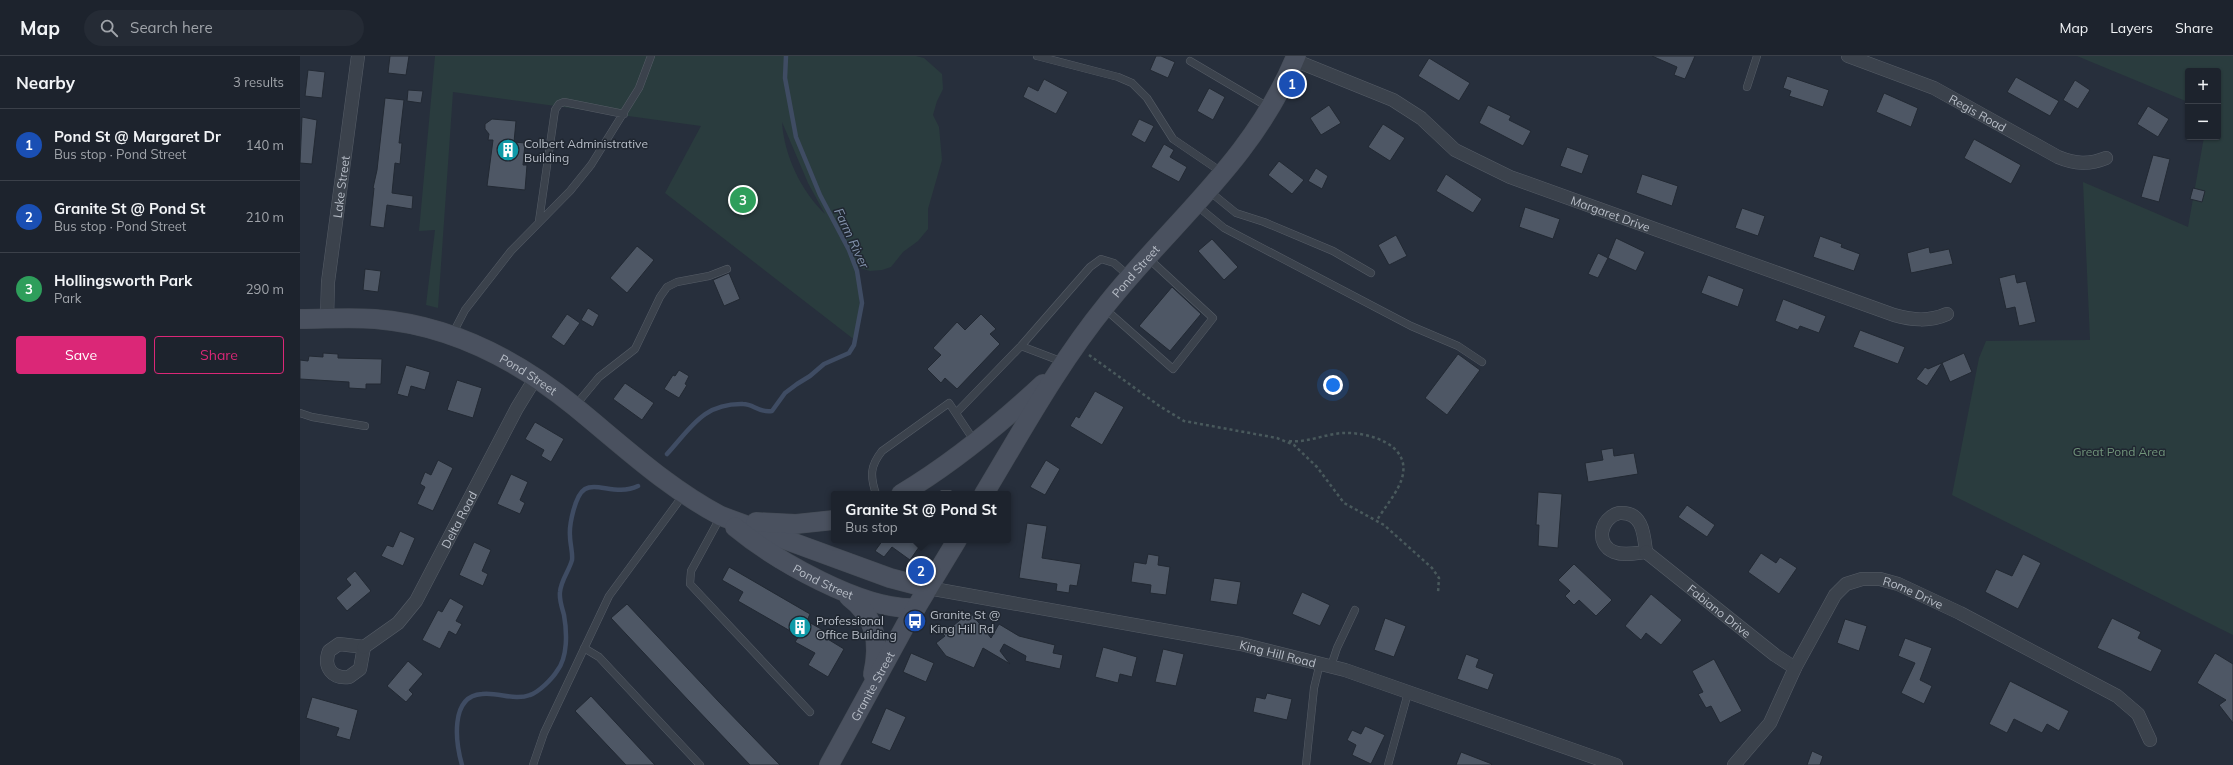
<!DOCTYPE html>
<html lang="en">
<head>
<meta charset="utf-8">
<style>
	body { margin:0; font-family:Mulish,sans-serif; background:#252b35; color:#f1f3f6 }
	.controls { position:absolute; right:12px; top:12px; display:grid; overflow:hidden; border-radius:4px; box-shadow:0 1px 3px #0004 }
	.controls button { width:36px; height:36px; display:grid; place-items:center; padding:0; border:0; border-bottom:1px solid #3b4049; background:#1d232d; color:#f1f3f6; font:20px sans-serif }
	.you { position:absolute; left:1033px; top:329px; width:14px; height:14px; margin:-10px; border:3px solid #fff; border-radius:50%; background:#1a73e8; box-shadow:0 0 0 6px #1a73e833 }
	.badge { display:grid; place-items:center; width:26px; height:26px; border-radius:50%; background:#db2777; color:#fff; font-size:13px; font-weight:700 }
	.pin { position:absolute; translate:-50% -50%; border:2px solid #fff; box-shadow:0 1px 4px #0006 }
	.popup { position:absolute; left:531px; top:435px; width:180px; height:52px; box-sizing:border-box; display:grid; place-content:center; border-radius:4px; background:#1d232d; filter:drop-shadow(0 1px 3px #0005); font-size:13px; white-space:nowrap; color:#a0a4aa }
	.popup b { font-size:15px; color:#f1f3f6 }
	.popup::after { content:''; position:absolute; left:50%; top:100%; margin-left:-8px; border:8px solid transparent; border-top-color:#1d232d }
	.list { margin:0; padding:0; list-style:none }
	h2 { display:flex; justify-content:space-between; align-items:center; height:52px; margin:0; padding:0 16px; font-size:17px }
	h2 small { font-size:13px; font-weight:400; color:#a0a4aa }
	.list li { display:grid; grid-template-columns:26px 1fr auto; gap:12px; align-items:center; box-sizing:border-box; height:72px; padding:0 16px; border-top:1px solid #3b4049 }
	.list b { display:block; font-size:15px; white-space:nowrap }
	.list p { margin:0; font-size:13px; white-space:nowrap; color:#a0a4aa }
	.list em { font-size:13px; font-style:normal; color:#a0a4aa }
	.actions { display:flex; gap:8px; padding:12px 16px }
	.actions a { flex:1; padding:9px 0; border:1px solid #db2777; border-radius:4px; text-align:center; font-size:14px; color:#db2777 }
	.actions .main { background:#db2777; color:#fff }
	.icon { flex:none; width:22px; height:22px; fill:none; stroke:currentColor; stroke-width:2; stroke-linecap:round; stroke-linejoin:round }
	.map { position:relative; flex:none; width:1933px; height:709px; overflow:hidden }
	header { display:flex; align-items:center; gap:24px; box-sizing:border-box; height:56px; padding:0 20px; background:#1d232d; border-bottom:1px solid #3b4049 }
	header strong { font-size:19px }
	nav { display:flex; gap:22px; margin-inline-start:auto; font-size:14px }
	.search { width:280px; height:36px; background:#252b35; display:flex; align-items:center; gap:10px; box-sizing:border-box; padding:0 14px; border-radius:22px; color:#a0a4aa; font-size:15px }
	main { display:flex }
	aside { flex:1; background:#1d232d }
	.map>svg:first-child { display:block }
</style>
</head>
<body>
<header>
<strong>Map</strong>
<div class="search"><svg class="icon" aria-label="search" viewBox="0 0 24 24"><circle cx="10" cy="10" r="6"/><path d="M15 15l6 6"/></svg>Search here</div>
<nav><a>Map</a><a>Layers</a><a>Share</a></nav>
</header>
<main>
<aside>
<h2>Nearby<small>3 results</small></h2>
<ul class="list">
<li><span class="badge" style="background:#1a4fb4">1</span><div><b>Pond St @ Margaret Dr</b><p>Bus stop · Pond Street</p></div><em>140 m</em></li>
<li><span class="badge" style="background:#1a4fb4">2</span><div><b>Granite St @ Pond St</b><p>Bus stop · Pond Street</p></div><em>210 m</em></li>
<li><span class="badge" style="background:#2e9e5b">3</span><div><b>Hollingsworth Park</b><p>Park</p></div><em>290 m</em></li>
</ul>
<div class="actions"><a class="main">Save</a><a>Share</a></div>
</aside>
<div class="map">
<svg width="1933" height="709" viewBox="0 0 1933 709">
	<rect width="100%" height="100%" fill="#272f3c"/>
	<path fill="#2a3c3e" fill-rule="evenodd" d="M135,0H616L624,2L642,18L643,33L637,45L633,59L639,71L642,104L628,153V173L618,185L603,196L591,211L582,214L570,215L557,211L561,263L556,285L365,137L401,70L153,36L138,252L126,249L135,174L119,175ZM482,66L508,127L525,158C501,135 484,99 482,66Z
		M1777,0H1933V579L1652,439L1679,302L1686,285L1790,284L1783,126L1888,171L1904,81H1918V15H1888V46Z"/>
	<g fill="none" stroke-linecap="round" stroke-linejoin="round">
		<path stroke="#3f4c63" stroke-width="4.5" d="M367,398C391,372 403,347 443,348C454,348 458,357 472,355L485,337L497,328L510,320L524,308L549,297L554,289L562,247L557,215L549,194L520,139L496,81L485,22L486,0
			M162,709C156,688 149,640 182,638C199,636 214,645 230,639C239,636 252,623 257,615C268,601 267,576 264,559C262,551 259,544 260,536C261,524 269,515 272,504C273,497 270,488 270,480C269,469 275,439 285,433C297,426 317,440 338,430"/>
	</g>
	<path fill="#4e5765" stroke="#222933" d="M90,0H109L106,19L88,17Z
		M856,0H861L875,6L868,22L850,14Z
		M1352,0H1395L1385,23L1374,19L1377,11Z
		M1129,2L1170,27L1159,45L1118,20Z
		M8,14L25,16L22,42L5,40Z
		M1487,20L1529,34L1523,51L1489,40L1491,35L1483,32Z
		M1716,21L1759,45L1750,60L1707,36Z
		M744,23L768,36L756,58L723,41L728,30L738,35Z
		M1775,24L1790,34L1778,53L1763,44Z
		M909,32L925,41L913,64L897,55Z
		M108,34L123,35L121,47L107,45Z
		M1584,37L1618,52L1611,71L1576,56Z
		M85,42L104,44L99,87H102L100,108L95,107L92,137L113,140L112,153L87,149L84,172L70,170L74,132H73L77,114Z
		M1029,49L1041,67L1021,79L1010,62Z
		M1188,49L1211,60L1209,64L1231,75L1223,90L1179,67Z
		M1848,50L1869,63L1858,81L1837,68Z
		M2,61L17,64L12,108L0,107Z
		M192,63L216,65L214,86L225,87L223,109H227L225,134L187,130L193,84H188L189,78L185,73V68Z
		M839,63L854,70L845,87L831,79Z
		M1083,68L1105,82L1090,105L1068,91Z
		M1674,83L1721,109L1711,128L1664,102Z
		M864,88L874,94L870,101L887,111L879,126L851,111Z
		M1267,91L1289,99L1282,118L1260,110Z
		M1853,99L1870,103L1859,146L1841,141Z
		M979,105L1004,124L992,138L968,119Z
		M1016,112L1028,120L1022,133L1008,125Z
		M1146,118L1182,143L1173,157L1136,135Z
		M1342,118L1378,130L1372,150L1336,137Z
		M1893,132L1905,135L1902,146L1890,143Z
		M1225,151L1260,163L1253,183L1219,171Z
		M1442,152L1465,160L1458,180L1435,172Z
		M1096,179L1107,200L1089,209L1078,189Z
		M1520,180L1542,188L1541,191L1560,198L1554,215L1513,201Z
		M1316,182L1345,196L1336,215L1308,202Z
		M912,183L938,211L924,224L898,195Z
		M337,190L354,204L327,237L310,222Z
		M1629,191L1630,197L1649,193L1653,208L1611,217L1607,197Z
		M1298,197L1308,202L1298,222L1288,218Z
		M65,213L81,215L78,236L63,234Z
		M429,217L440,243L424,250L413,224Z
		M1715,218L1717,227L1726,225L1736,266L1719,270L1715,251L1706,253L1699,222Z
		M1408,219L1444,233L1438,251L1401,237Z
		M872,231L901,258L870,295L839,270Z
		M1483,243L1526,260L1519,277L1500,270L1498,274L1475,265Z
		M288,252L299,259L293,271L281,264Z
		M267,258L280,267L264,290L251,281Z
		M681,258L696,273L690,278L700,288L657,333L645,322L641,327L627,313L641,299L633,292L657,266L665,274Z
		M1560,274L1605,291L1598,308L1553,291Z
		M23,297L38,298V302L82,303L81,328H66V333L49,332V326L0,323V304L8,305L9,300L23,301Z
		M1664,297L1672,316L1650,326L1642,307L1627,330L1616,323L1625,311L1628,313Z
		M1158,298L1180,314L1147,359L1125,342Z
		M106,309L130,316L125,334L111,330L108,341L97,338Z
		M379,314L389,320L385,328L387,329L379,342L364,333L373,319L375,320Z
		M157,324L182,332L173,362L147,354Z
		M325,327L354,347L342,364L313,343Z
		M795,335L824,351L802,389L770,370L776,360L779,362Z
		M235,366L264,383L251,406L241,400L244,394L225,383Z
		M1313,392L1314,400L1334,397L1338,418L1288,426L1285,407L1303,404L1301,394Z
		M138,404L153,412L133,455L117,448L125,431L120,428L125,416L131,419Z
		M746,404L760,413L745,439L730,431Z
		M211,418L228,426L220,444L225,447L220,458L197,448Z
		M1238,436L1262,438L1258,492L1238,490L1239,469H1236Z
		M1387,449L1415,469L1407,481L1378,461Z
		M727,467L747,470L742,502L781,508L777,530L770,529L769,537L756,535L757,528L719,522Z
		M100,475L115,482L103,510L81,500L87,489L93,491Z
		M583,484H624L610,504L592,491L584,501L575,495Z
		M174,486L191,494L182,515L188,518L183,530L159,519Z
		M1461,497L1476,507L1480,501L1497,512L1479,538L1448,516Z
		M848,498L859,500L858,509L870,511L866,539L850,537L851,529L831,526L834,506L846,508Z
		M1723,498L1741,507L1718,553L1685,536L1696,513L1712,520Z
		M1274,508L1312,544L1296,560L1279,544L1274,549L1265,540L1270,535L1258,524Z
		M429,511L510,558L507,565L528,577L526,582L544,593L528,621L508,609L515,597L495,586L499,580L438,545L443,536L422,524Z
		M55,515L71,535L47,555L36,542L51,529L46,523Z
		M914,522L941,526L937,549L910,545Z
		M1002,536L1030,549L1020,570L992,558Z
		M1351,538L1382,564L1361,589L1346,577L1341,584L1325,570Z
		M150,542L164,550L156,565L162,568L156,579L149,575L140,593L122,584L138,554L142,556Z
		M327,548L419,646L480,709H450L389,645L311,562Z
		M670,556L691,582L699,568L719,580L755,589L753,597L763,599L760,613L725,605L726,600L704,588L700,595L710,608L683,592L674,612L646,600L636,587L645,580L643,578Z
		M1085,562L1106,570L1094,601L1074,594Z
		M1812,562L1841,576L1838,582L1862,594L1851,616L1797,592Z
		M1545,563L1567,570L1559,595L1537,587Z
		M1605,582L1632,592L1620,624L1632,630L1624,648L1601,637L1615,607L1598,600Z
		M803,591L837,601L832,621L820,618L818,627L795,621Z
		M863,593L884,598L876,630L855,626Z
		M611,597L634,607L626,626L603,616Z
		M1915,597L1933,608V667L1919,649L1926,644L1897,627Z
		M1166,598L1179,603L1176,611L1194,618L1188,634L1157,623Z
		M1414,603L1442,655L1420,667L1411,650L1406,652L1398,638L1403,636L1392,615Z
		M108,605L123,618L109,634L113,638L106,646L87,630Z
		M1710,625L1769,655L1759,675L1747,668L1742,677L1714,663L1707,677L1689,668Z
		M967,637L992,643L987,664L953,656L956,641L965,643Z
		M291,640L355,709H326L275,655Z
		M12,641L58,654L50,684L36,680L39,672L6,662Z
		M586,652L606,661L590,695L571,687Z
		M1065,670L1085,679L1071,708L1052,699L1056,689L1047,684L1052,674L1061,678Z
		M1512,695L1523,700L1520,709H1507Z
		M1161,696L1192,708L1191,709H1156Z"/>
	<g fill="none" stroke-linecap="round" stroke-linejoin="round">
		<g stroke="#565d67" stroke-width="8">
			<path id="service" d="M737,0L818,21L832,27L847,42L873,83L923,117
				M890,5L968,51
				M1447,31L1457,0
				M909,135L936,157L964,166L1033,195L1071,217
				M896,149L924,172L1111,270L1158,290L1182,306
				M239,165L255,54L259,48L264,46L324,58
				M804,252L873,313L913,262L848,202
				M152,279L165,254L211,195L270,135L291,109L339,32L351,0
				M721,290L763,306
				M275,350L299,321L335,293L360,241L367,231L377,226L409,220L427,213
				M0,357L12,361L65,370
				M656,357L721,290L790,211L801,203L814,207L830,221
				M576,438C570,420 570,410 582,395L649,347L675,386
				M643,438H649
				M421,460L391,515L390,528L510,656
				M284,592L299,601L400,709
				M1031,610L1037,592L1055,554
				M233,709L244,677L309,540L384,438
				M1006,709L1014,632L1020,607
				M1088,709L1108,637"/>
		</g>
		<g stroke="#565d67" stroke-width="14">
			<g id="minor">
				<path id="s1" d="M1548,0L1634,32L1758,101C1775,108 1789,109 1806,102"/>
				<path id="s2" d="M994,4L1093,44L1121,62L1155,94L1210,121L1594,259C1612,264 1629,266 1647,258"/>
				<path id="s3" d="M27,263L28,226L58,0"/>
				<path d="M1319,457C1343,455 1344,479 1346,496C1336,497 1324,500 1314,496C1295,488 1300,462 1319,457Z"/>
				<path id="s4" d="M1346,496L1475,599L1495,612"/>
				<path id="s5" d="M628,532L941,588L1045,614L1316,709"/>
				<path d="M39,588L64,591L60,613L49,621C32,623 23,611 29,595Z"/>
				<path id="s6" d="M64,591L98,567L116,545L217,352L236,321"/>
				<path id="s7" d="M1434,709L1470,667L1495,612L1535,539L1546,528L1562,523H1580L1598,528L1660,557L1817,640L1838,658L1850,684"/>
			</g>
		</g>
		<g stroke="#444b55" stroke-width="20">
			<g id="secondary">
				<path id="s8" d="M0,263C25,263 50,261 75,263C151,269 216,303 274,350C322,389 366,431 421,460L590,522L628,532"/>
				<path d="M601,438C653,407 699,369 743,328"/>
				<path id="s9" d="M684,438C723,373 759,307 807,248C874,164 954,103 996,0"/>
				<path d="M456,466L496,468L534,464"/>
				<path id="s10" d="M435,471C475,504 563,555 616,552"/>
				<path d="M549,541C576,561 580,587 573,618"/>
				<path id="s11" d="M529,709L605,570L657,484"/>
			</g>
		</g>
		<path stroke="#49595c" stroke-width="2.5" stroke-dasharray="3 3" stroke-linecap="butt" d="M789,299L861,351L884,365L977,382L994,389L1017,411L1044,447L1084,469L1132,512L1139,522L1138,537
			M989,385C1007,387 1025,378 1043,377C1068,376 1112,388 1102,422C1098,436 1085,451 1077,464"/>
		<use href="#service" stroke="#3b424c" stroke-width="7"/>
		<use href="#minor" stroke="#3b424c" stroke-width="13"/>
		<use href="#secondary" stroke="#4a515f" stroke-width="19"/>
	</g>
	<defs>
		<g id="building-disc" transform="scale(1.15)"><circle r="9.5" fill="#0f9aa8" stroke="#202731"/><path d="M-4-6H4V6H1V3H-1V6H-4ZM-2.5-4.3h1.7v1.8h-1.7ZM.8-4.3h1.7v1.8H.8ZM-2.5-1h1.7V.8h-1.7ZM.8-1h1.7V.8H.8Z" fill="#fff"/></g>
		<g id="bus-disc" transform="scale(1.15)"><circle r="9.5" fill="#1a4fb4" stroke="#202731"/><path d="M-5-6H5V4H4V6H2V4H-2V6H-4V4H-5ZM-3.5-4V0h7V-4ZM-3.5 1.2v1.5H-2V1.2ZM2 1.2v1.5H3.5V1.2Z" fill="#fff"/></g>
	</defs>
	<g fill-rule="evenodd">
		<use href="#building-disc" x="208" y="94"/>
		<use href="#bus-disc" x="615" y="565"/>
		<use href="#building-disc" x="500" y="571"/>
	</g>
	<g text-anchor="middle" dominant-baseline="central" stroke-width="3" stroke-linejoin="round" paint-order="stroke">
		<g font-size="12" fill="#b7bdc7" stroke="#202731">
			<text stroke="none"><textPath href="#s1" startOffset="142">Regis Road</textPath></text>
			<text stroke="none"><textPath href="#s3" startOffset="133">Lake Street</textPath></text>
			<text stroke="none"><textPath href="#s2" startOffset="355">Margaret Drive</textPath></text>
			<text stroke="none"><textPath href="#s9" startOffset="270">Pond Street</textPath></text>
			<text stroke="none"><textPath href="#s8" startOffset="240">Pond Street</textPath></text>
			<text stroke="none"><textPath href="#s6" startOffset="162">Delta Road</textPath></text>
			<text stroke="none"><textPath href="#s10" startOffset="104">Pond Street</textPath></text>
			<text stroke="none"><textPath href="#s7" startOffset="285">Rome Drive</textPath></text>
			<text stroke="none"><textPath href="#s4" startOffset="94">Fabiano Drive</textPath></text>
			<text stroke="none"><textPath href="#s5" startOffset="356">King Hill Road</textPath></text>
			<text stroke="none"><textPath href="#s11" startOffset="90">Granite Street</textPath></text>
		</g>
		<g font-size="12" fill="#b7bdc7" stroke="#202731" text-anchor="start">
			<text x="224" y="87">Colbert Administrative<tspan x="224" dy="14">Building</tspan></text>
			<text x="630" y="558">Granite St @<tspan x="630" dy="14">King Hill Rd</tspan></text>
			<text x="516" y="564">Professional<tspan x="516" dy="14">Office Building</tspan></text>
		</g>
		<g font-size="12" fill="#71957b" stroke="#202731">
			<text x="1819" y="395">Great Pond Area</text>
		</g>
		<g font-size="13" font-style="italic" fill="#8292ab" stroke="#202731">
			<text transform="translate(552 182) rotate(65)">Farm River</text>
		</g>
	</g>
</svg>
<div class="controls">
<button>+</button>
<button>−</button>
</div>
<div class="you"></div>
<div class="pin badge" style="left:992px;top:28px;background:#1a4fb4">1</div>
<div class="pin badge" style="left:621px;top:515px;background:#1a4fb4">2</div>
<div class="popup"><b>Granite St @ Pond St</b>Bus stop</div>
<div class="pin badge" style="left:443px;top:144px;background:#2e9e5b">3</div>
</div>
</main>
</body>
</html>
